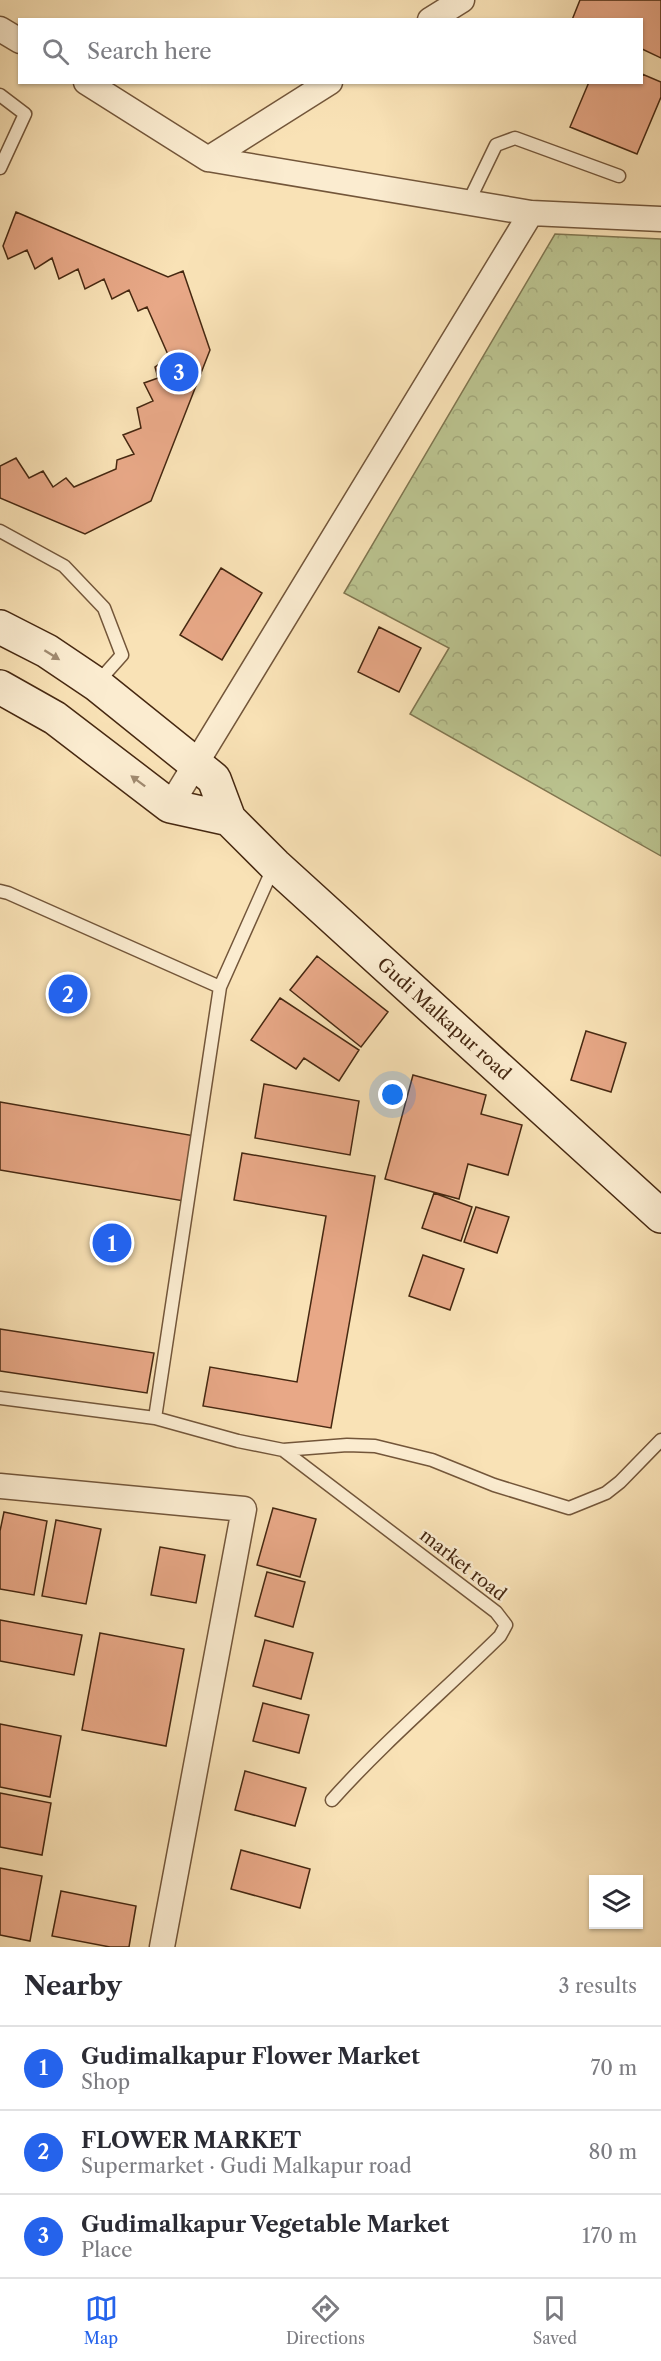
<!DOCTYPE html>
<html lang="en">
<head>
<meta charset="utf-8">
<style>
	body { margin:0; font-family:"Libre Caslon Text",serif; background:#f2f2f3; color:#2b2b33 }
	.controls { position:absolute; right:18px; bottom:18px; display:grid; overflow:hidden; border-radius:0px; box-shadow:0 2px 4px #0004 }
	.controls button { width:54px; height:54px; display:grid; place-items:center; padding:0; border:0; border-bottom:2px solid #e1e1e2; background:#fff; color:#2b2b33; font:30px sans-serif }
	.you { position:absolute; left:393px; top:1095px; width:21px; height:21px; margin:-15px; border:4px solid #fff; border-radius:50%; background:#1a73e8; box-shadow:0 0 0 9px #1a73e833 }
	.badge { display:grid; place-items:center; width:39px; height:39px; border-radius:50%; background:#2563eb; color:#fff; font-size:20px; font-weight:700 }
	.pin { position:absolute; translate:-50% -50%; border:3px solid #fff; box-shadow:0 2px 6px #0006 }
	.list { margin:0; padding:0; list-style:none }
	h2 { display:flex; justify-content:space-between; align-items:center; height:78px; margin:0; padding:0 24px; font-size:26px }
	h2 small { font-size:20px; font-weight:400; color:#7c7c81 }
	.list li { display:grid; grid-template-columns:39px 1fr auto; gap:18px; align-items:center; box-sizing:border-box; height:84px; padding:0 24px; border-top:2px solid #e1e1e2 }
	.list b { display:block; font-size:22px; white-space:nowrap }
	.list p { margin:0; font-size:20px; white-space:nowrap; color:#7c7c81 }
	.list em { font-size:20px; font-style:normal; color:#7c7c81 }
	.icon { flex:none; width:33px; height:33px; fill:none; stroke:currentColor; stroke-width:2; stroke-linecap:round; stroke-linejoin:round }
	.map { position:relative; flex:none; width:661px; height:1947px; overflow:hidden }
	.search { position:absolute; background:#fff; box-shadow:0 2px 4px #0004; left:18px; right:18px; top:18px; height:66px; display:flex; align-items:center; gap:15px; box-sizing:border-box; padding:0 21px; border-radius:0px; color:#7c7c81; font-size:22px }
	.sheet { height:330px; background:#fff }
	nav { display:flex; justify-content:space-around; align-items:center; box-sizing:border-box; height:84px; border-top:2px solid #e1e1e2; background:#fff; font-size:16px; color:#7c7c81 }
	nav a { display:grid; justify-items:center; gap:3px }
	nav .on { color:#2563eb }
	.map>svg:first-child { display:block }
</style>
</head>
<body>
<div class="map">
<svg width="661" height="1947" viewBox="0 0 661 1947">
	<defs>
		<pattern id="forest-crowns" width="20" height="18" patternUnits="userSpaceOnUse" patternTransform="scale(1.5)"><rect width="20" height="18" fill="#bbc490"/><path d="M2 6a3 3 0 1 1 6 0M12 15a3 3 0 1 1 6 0" fill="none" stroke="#a2a87b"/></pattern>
	</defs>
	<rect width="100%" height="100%" fill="#f9e2b6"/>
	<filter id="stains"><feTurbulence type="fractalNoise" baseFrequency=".00333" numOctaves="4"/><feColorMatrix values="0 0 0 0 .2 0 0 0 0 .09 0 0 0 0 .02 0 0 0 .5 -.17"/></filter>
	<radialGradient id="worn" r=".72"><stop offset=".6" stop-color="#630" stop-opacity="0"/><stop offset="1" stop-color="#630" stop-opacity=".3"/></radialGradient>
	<path fill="url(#forest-crowns)" stroke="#807650" stroke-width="1.5" d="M555,234L661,239V856L410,714L449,648L344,593Z"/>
	<path fill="#e8a887" stroke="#462811" stroke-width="1.5" d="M580,0H661V58L642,49V20H572Z
		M642,74L661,82V97L637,154L570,127L589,82H642Z
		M16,212L168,277L183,271L210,350L151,501L85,534L0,498V466L16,458L29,478L43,471L53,487L66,478L74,487L116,469L117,460L134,454L123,435L141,428L137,408L153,401L144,383L158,378L155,367L169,357L147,307L138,311L129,290L112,299L104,279L85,289L78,269L59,279L52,258L35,269L27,250L8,259L3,246Z
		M221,568L262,593L222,660L180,635Z
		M379,627L421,648L399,692L358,672Z
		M317,956L388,1012L361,1047L290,990Z
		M280,998L359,1050L339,1081L304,1058L296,1069L251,1040Z
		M586,1031L626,1043L611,1092L571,1080Z
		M413,1075L486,1095L481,1114L522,1125L508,1175L468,1164L459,1199L385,1179Z
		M264,1084L359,1101L350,1155L255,1138Z
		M0,1102L195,1136L184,1201L0,1170Z
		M242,1153L375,1176L331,1428L203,1406L210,1367L297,1382L326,1216L234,1200Z
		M434,1193L472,1207L461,1241L422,1228Z
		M476,1207L509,1217L497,1253L464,1242Z
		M423,1255L464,1269L450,1310L409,1296Z
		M0,1329L154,1353L147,1393L0,1371Z
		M273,1508L316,1519L300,1577L257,1565Z
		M4,1512L47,1521L34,1595L0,1589V1531Z
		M56,1520L101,1529L86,1604L42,1596Z
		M160,1547L205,1555L196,1603L151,1595Z
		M267,1572L305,1582L293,1627L255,1616Z
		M0,1620L82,1635L74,1675L0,1661Z
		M100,1633L184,1649L166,1746L82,1730Z
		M265,1640L313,1653L301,1699L253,1686Z
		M263,1703L309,1715L299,1753L253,1741Z
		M0,1724L61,1736L50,1797L0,1787Z
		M245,1771L306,1788L295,1826L235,1810Z
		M0,1793L51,1803L42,1855L0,1847Z
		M241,1850L310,1869L300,1908L231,1889Z
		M0,1868L42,1876L30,1941L0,1935Z
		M61,1891L136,1906L129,1947H110L52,1936Z"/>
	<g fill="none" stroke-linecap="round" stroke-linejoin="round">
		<g stroke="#73563a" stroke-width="15">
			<path id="lane" d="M0,95L25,114L0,168
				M468,203L496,145L515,138L619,176
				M0,531L64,566L104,608L122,655L97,683
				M0,891L8,893L220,987
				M0,1398L155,1418L238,1441L283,1450L347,1445L375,1446L432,1460L494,1485L569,1508L606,1493L620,1482L661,1440
				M155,1418L220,987L274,866
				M283,1450L496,1612L506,1625L500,1636C444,1691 384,1742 332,1800"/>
		</g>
		<g stroke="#73563a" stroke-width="27">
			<path id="street" d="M430,20L462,0
				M0,29L20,41
				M86,82L208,159L330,82
				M208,159L531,213L661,219
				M170,806L531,213
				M0,1486L244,1509L162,1947"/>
		</g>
		<g stroke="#462811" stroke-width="36">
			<path id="secondary" d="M0,627L47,651L96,684L214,779L229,819L275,865L661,1216
				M0,687L55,718L170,806L229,819"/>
		</g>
		<use href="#lane" stroke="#fbecd0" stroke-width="12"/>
		<use href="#street" stroke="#fbecd0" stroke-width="24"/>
		<use href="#secondary" stroke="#fbecd0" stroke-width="33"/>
	</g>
	<defs><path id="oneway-solid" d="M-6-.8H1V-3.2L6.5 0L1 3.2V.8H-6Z" transform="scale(1.5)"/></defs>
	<g fill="#a08a70">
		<use href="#oneway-solid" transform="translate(52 655) rotate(32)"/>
		<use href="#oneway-solid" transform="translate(138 781) rotate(-143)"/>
	</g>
	<g text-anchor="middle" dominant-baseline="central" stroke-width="5" stroke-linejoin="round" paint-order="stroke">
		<g font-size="18" fill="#462811" stroke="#fbecd0">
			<text transform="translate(444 1019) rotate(42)">Gudi Malkapur road</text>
			<text transform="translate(463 1565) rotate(38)">market road</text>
		</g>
	</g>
	<rect width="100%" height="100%" filter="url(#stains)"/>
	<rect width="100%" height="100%" fill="url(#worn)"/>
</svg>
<div class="controls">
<button><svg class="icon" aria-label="layers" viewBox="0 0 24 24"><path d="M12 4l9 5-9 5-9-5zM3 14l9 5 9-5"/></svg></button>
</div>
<div class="you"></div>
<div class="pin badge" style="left:112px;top:1243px">1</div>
<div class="pin badge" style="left:68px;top:994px">2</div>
<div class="pin badge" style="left:179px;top:372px">3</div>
<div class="search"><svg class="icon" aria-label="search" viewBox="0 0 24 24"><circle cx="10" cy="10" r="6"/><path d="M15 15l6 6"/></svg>Search here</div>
</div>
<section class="sheet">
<h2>Nearby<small>3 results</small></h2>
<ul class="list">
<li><span class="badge">1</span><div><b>Gudimalkapur Flower Market</b><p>Shop</p></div><em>70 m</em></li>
<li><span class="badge">2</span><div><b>FLOWER MARKET</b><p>Supermarket · Gudi Malkapur road</p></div><em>80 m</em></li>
<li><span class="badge">3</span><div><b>Gudimalkapur Vegetable Market</b><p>Place</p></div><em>170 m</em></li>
</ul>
</section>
<nav>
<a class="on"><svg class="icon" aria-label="map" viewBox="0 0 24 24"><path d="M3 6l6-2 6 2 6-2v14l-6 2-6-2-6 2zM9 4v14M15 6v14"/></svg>Map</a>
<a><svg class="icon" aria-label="directions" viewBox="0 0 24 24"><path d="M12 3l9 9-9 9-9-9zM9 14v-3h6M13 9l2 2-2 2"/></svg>Directions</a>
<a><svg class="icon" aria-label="saved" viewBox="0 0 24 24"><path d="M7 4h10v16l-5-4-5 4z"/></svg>Saved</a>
</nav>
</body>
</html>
